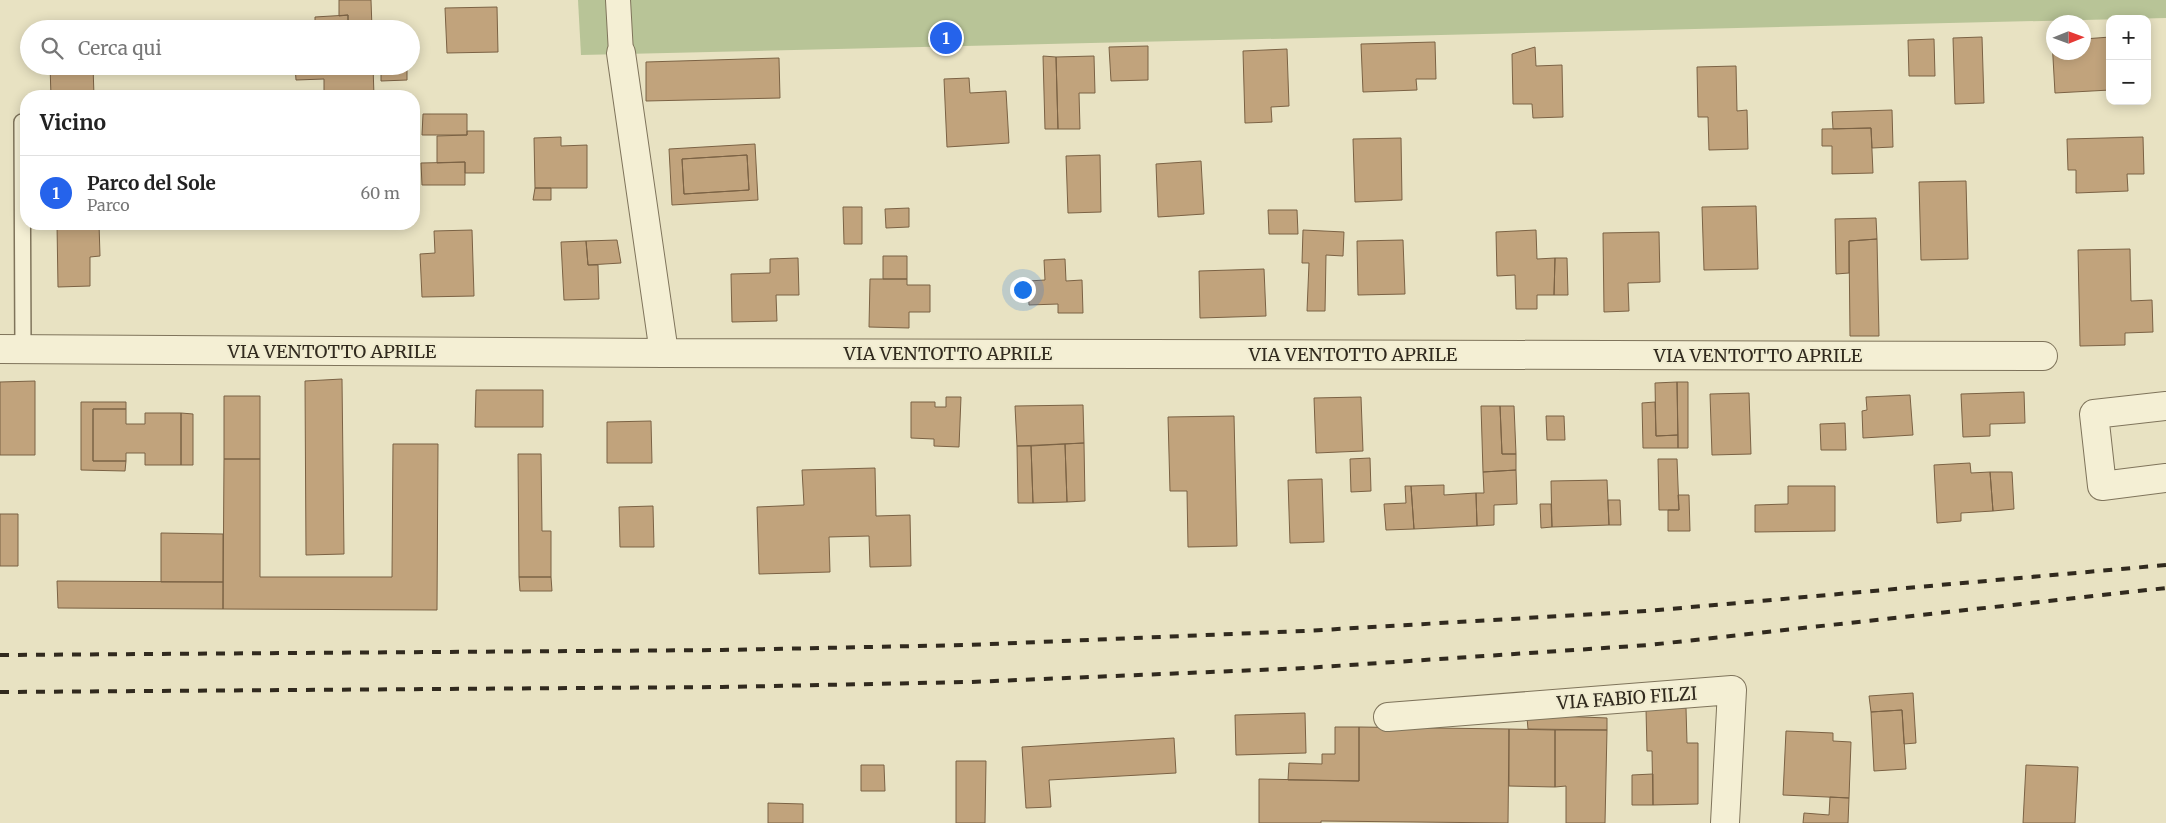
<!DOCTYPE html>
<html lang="it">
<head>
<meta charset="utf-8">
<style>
	body { margin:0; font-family:Merriweather,serif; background:#f6f6f6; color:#222 }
	.controls { position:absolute; right:15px; top:15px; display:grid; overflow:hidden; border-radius:10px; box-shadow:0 2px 12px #0003 }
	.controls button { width:45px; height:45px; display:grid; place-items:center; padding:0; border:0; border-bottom:1px solid #e0e0e0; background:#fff; color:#222; font:25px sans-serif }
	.compass { position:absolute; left:2046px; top:15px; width:45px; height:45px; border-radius:50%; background:#fff; box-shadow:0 2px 12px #0003; rotate:89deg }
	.you { position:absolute; left:1022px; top:289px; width:18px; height:18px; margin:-12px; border:4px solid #fff; border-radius:50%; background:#1a73e8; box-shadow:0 0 0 8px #1a73e833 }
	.badge { display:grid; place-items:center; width:32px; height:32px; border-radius:50%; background:#2563eb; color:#fff; font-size:16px; font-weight:700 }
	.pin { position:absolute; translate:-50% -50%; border:2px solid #fff; box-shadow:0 1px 5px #0006 }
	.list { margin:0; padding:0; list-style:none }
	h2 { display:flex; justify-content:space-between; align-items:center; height:65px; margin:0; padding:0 20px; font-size:21px }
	h2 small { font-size:16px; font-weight:400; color:#767676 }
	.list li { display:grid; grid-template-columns:32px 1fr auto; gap:15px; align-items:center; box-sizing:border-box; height:75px; padding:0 20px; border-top:1px solid #e0e0e0 }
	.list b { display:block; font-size:19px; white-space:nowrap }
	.list p { margin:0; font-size:16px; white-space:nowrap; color:#767676 }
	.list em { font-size:16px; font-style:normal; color:#767676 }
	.icon { flex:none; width:28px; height:28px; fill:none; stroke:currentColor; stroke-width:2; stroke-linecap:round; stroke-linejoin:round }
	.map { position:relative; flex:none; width:2166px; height:823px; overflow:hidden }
	.search { position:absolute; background:#fff; box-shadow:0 2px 12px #0003; left:20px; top:20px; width:400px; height:55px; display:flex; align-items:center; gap:12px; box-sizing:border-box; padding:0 18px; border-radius:28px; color:#767676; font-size:19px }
	.panel { position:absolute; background:#fff; box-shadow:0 2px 12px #0003; left:20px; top:90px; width:400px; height:140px; border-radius:20px }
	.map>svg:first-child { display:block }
</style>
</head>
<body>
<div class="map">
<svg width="2166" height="823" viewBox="0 0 2166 823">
	<rect width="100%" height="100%" fill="#e8e2c2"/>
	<path fill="#b8c497" d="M578,0H2166V18L581,55Z"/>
	<path fill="#c1a37c" stroke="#7b6244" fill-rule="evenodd" d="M339,0H371L372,29H348V15L339,16Z
		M497,7L498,52L447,53L445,8Z
		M348,15V29H315V17Z
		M315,24V29H294V25Z
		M102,25L103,29H81V26Z
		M49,26H81V29H49Z
		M1982,37L1984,103L1955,104L1953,38Z
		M2110,37V90L2055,93L2052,40H2054V52H2084V39Z
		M1934,39L1935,76H1909L1908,40Z
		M1435,42L1436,79H1416L1417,90L1363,92L1361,44Z
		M1148,46V80L1111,81L1109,47Z
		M1535,47L1536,66L1562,65L1563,117L1533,118L1532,104H1513L1512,54Z
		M1287,49L1289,106L1271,107L1272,122L1245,123L1243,51Z
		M1043,56L1056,57L1058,129H1045Z
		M1094,56L1095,93H1079L1080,129H1058L1056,57Z
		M779,58L780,98L646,101V62Z
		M50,66H93L94,96H51Z
		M295,66H373L374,96H324V79L296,80Z
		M381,66H407V80L381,81Z
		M1736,66L1737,111L1747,110L1748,149L1709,150L1708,117H1698L1697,67Z
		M969,78L970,93L1006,91L1009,143L947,147L944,79Z
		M1892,110L1893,147L1872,148L1871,128L1833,129L1832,112Z
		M423,114H467V135H422Z
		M1871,128L1873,173L1832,174V146H1822V129Z
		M467,131H484V173H465V162L437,163V136L467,135Z
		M561,137V146L587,145V188H535L534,138Z
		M2143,137L2144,174H2127L2128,191L2076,193V170H2068L2067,139Z
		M1401,138L1402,200L1355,202L1353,139Z
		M755,144L758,200L672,205L669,149ZM747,155L749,190L684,194L682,159Z
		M747,155L749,190L684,194L682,159Z
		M1100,155L1101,212L1068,213L1066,156Z
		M1201,161L1204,214L1158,217L1156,164Z
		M465,162V185H422L421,163Z
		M1966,181L1968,259L1921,260L1919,182Z
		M535,188H551V200H533Z
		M1756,206L1758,269L1704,270L1702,207Z
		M843,207H862V244H844Z
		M909,208V227L886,228L885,209Z
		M1268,210H1297L1298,234H1269Z
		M1876,218L1877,239L1849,241V273L1836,274L1835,219Z
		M57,224H99L100,256L90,257V286L58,287Z
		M472,230L474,296L422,297L420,254L435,253L434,231Z
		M1303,230L1344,232L1343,256L1326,255L1325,311H1307L1309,263H1302Z
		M1536,230L1537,259L1555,258L1554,295H1537V309H1516L1515,275L1497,276L1496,232Z
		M1659,232L1660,282L1628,283L1629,311L1604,312L1603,233Z
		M1877,239L1879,336H1850L1849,241Z
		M617,240L621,263L588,265L586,241Z
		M1403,240L1405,294L1358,295L1357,241Z
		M586,241L588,265H598L599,299L564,300L561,242Z
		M2130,249L2131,301L2152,300L2153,332L2125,333V345L2080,346L2078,250Z
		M883,256H907V279H883Z
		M798,258L799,295H776L777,321L732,322L731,274L770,273V259Z
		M1555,258H1567L1568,295H1554Z
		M1065,259L1066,281L1082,280L1083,313H1058V304L1029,305L1028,281L1045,280L1044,260Z
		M1264,269L1266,316L1200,318L1199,271Z
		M870,279H907V285H930V312H909V328L869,327Z
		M342,379L344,554L306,555L305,381Z
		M35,381V455H0V382Z
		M1677,382L1678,435L1656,436L1655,383Z
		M1677,382H1688V448H1678Z
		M476,390H543V427H475Z
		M2024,392L2025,423L1990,424V436L1963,437L1961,394Z
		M1749,393L1751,454L1712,455L1710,394Z
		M1910,395L1913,435L1863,438L1862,411L1867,410L1866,397Z
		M224,396H260V459H224Z
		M946,397H961L959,447L934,446V439L911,438V402H935V407H946Z
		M1361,397L1363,451L1316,453L1314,398Z
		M81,402H126V409H93V461H126L125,471L81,470Z
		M1655,402L1656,436L1678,435V448H1643L1642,403Z
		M1083,405L1084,443L1017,446L1015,406Z
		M1481,406H1500L1502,454H1516V470L1483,472Z
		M1500,406H1514L1516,454H1502Z
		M93,409H126V424H145V413H181V465H145V453H126V461H93Z
		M181,413L193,414V465H181Z
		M1234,416L1237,546L1188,547L1187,491H1170L1168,417Z
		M1546,416H1564L1565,440H1547Z
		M651,421L652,463H607V422Z
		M1845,423L1846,450H1821L1820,424Z
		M1084,443L1085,501L1067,502L1065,444Z
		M393,444H438L437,610L223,609L224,459H260V577H392Z
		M1065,444L1067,502L1033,503L1031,446Z
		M1017,446H1031L1033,503H1018Z
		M518,454H541L542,531H551V577H519Z
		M1370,458L1371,491L1351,492L1350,459Z
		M1658,459H1677L1679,510H1659Z
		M1970,463L1971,473L1990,472L1993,511L1961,513V521L1937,523L1934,465Z
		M875,468L876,516L910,515L911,566L870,567L869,536L829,537L830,572L759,574L757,507L804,505L802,470Z
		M1516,470L1517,504L1494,505V525L1477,526L1476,493H1484L1483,472Z
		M1990,472H2012L2014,509L1993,511Z
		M1322,479L1324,542L1290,543L1288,480Z
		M1607,480L1609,525L1552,527L1551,481Z
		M1444,485V495L1476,493L1477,526L1414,529L1411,486Z
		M1405,486H1411L1414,529L1386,530L1384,504L1406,503Z
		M1788,486H1835V531L1755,532V505L1788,504Z
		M1678,495H1689L1690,531H1668V510H1679Z
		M1608,500H1620L1621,525H1609Z
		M1540,504H1551L1552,527L1541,528Z
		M653,506L654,547H620L619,507Z
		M0,514H18V566H0Z
		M161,533L223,534V582H161Z
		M519,577H551L552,591H520Z
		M57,581L223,582V609L58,608Z
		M1913,693L1916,743L1904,744L1902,710L1871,712L1869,696Z
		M1686,708L1687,743H1698V804L1653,805L1652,751H1647L1646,709Z
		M1902,710L1906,769L1874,771L1871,712Z
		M1305,713L1306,753L1236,755L1235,715Z
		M1558,716L1607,718V730L1528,729L1527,718Z
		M1335,727H1359V781L1288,780L1289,763L1322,764V754H1335Z
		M1359,727L1509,729L1508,823L1321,821V823H1259V779L1359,781Z
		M1509,729L1555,730V787L1509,786Z
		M1555,730H1607L1605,823H1566V786L1555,787Z
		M1786,731L1833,733V741L1851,742L1849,798L1783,795Z
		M1174,738L1176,773L1049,780L1051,807L1026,808L1022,747Z
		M956,761H986L985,823H956Z
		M861,765H884L885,791H861Z
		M2026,765L2078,767L2075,823H2023Z
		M1653,774V805H1632V775Z
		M1830,797L1849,798L1848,823H1803L1804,813L1829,815Z
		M768,803L803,804V823H768Z"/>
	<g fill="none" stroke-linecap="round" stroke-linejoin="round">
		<g stroke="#7f745b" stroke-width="18">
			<path id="service" d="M22,122L23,349"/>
		</g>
		<g stroke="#7f745b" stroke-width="26">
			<path id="pedestrian" d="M618,0L621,53"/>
		</g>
		<g stroke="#7f745b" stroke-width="30">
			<path id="minor" d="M621,53L664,353
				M0,349L664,353L2043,356
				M2166,406L2094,414L2102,486L2166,478
				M1388,717L1732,690L1725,823"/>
		</g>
		<use href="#service" stroke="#f4efd4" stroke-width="15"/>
		<use href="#pedestrian" stroke="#f4efd4" stroke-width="24"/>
		<use href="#minor" stroke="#f4efd4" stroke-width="28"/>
		<path stroke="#312a1e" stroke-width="4" stroke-dasharray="9 9" stroke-linecap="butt" d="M0,655L722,650L967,645L1304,631L1647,611L2166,565
			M0,692L722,687L969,682L1305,668L1649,645L2166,588"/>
	</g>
	<g text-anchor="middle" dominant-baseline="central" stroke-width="4" stroke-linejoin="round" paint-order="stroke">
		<g font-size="18" fill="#312a1e" stroke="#f0ecd0">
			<text x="332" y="351">VIA VENTOTTO APRILE</text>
			<text x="948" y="353">VIA VENTOTTO APRILE</text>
			<text x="1353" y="354">VIA VENTOTTO APRILE</text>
			<text x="1758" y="355">VIA VENTOTTO APRILE</text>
			<text transform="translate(1627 698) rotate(-4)">VIA FABIO FILZI</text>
		</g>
	</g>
</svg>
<div class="controls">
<button>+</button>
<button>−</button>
</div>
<svg class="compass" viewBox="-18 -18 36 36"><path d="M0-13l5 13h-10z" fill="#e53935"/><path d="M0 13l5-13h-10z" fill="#767676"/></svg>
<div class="you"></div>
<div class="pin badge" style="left:946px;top:38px">1</div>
<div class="search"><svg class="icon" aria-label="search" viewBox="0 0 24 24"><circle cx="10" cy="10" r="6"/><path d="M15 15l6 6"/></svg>Cerca qui</div>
<section class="panel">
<h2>Vicino<small></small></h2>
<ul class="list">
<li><span class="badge">1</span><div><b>Parco del Sole</b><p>Parco</p></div><em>60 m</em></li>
</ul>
</section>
</div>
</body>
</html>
